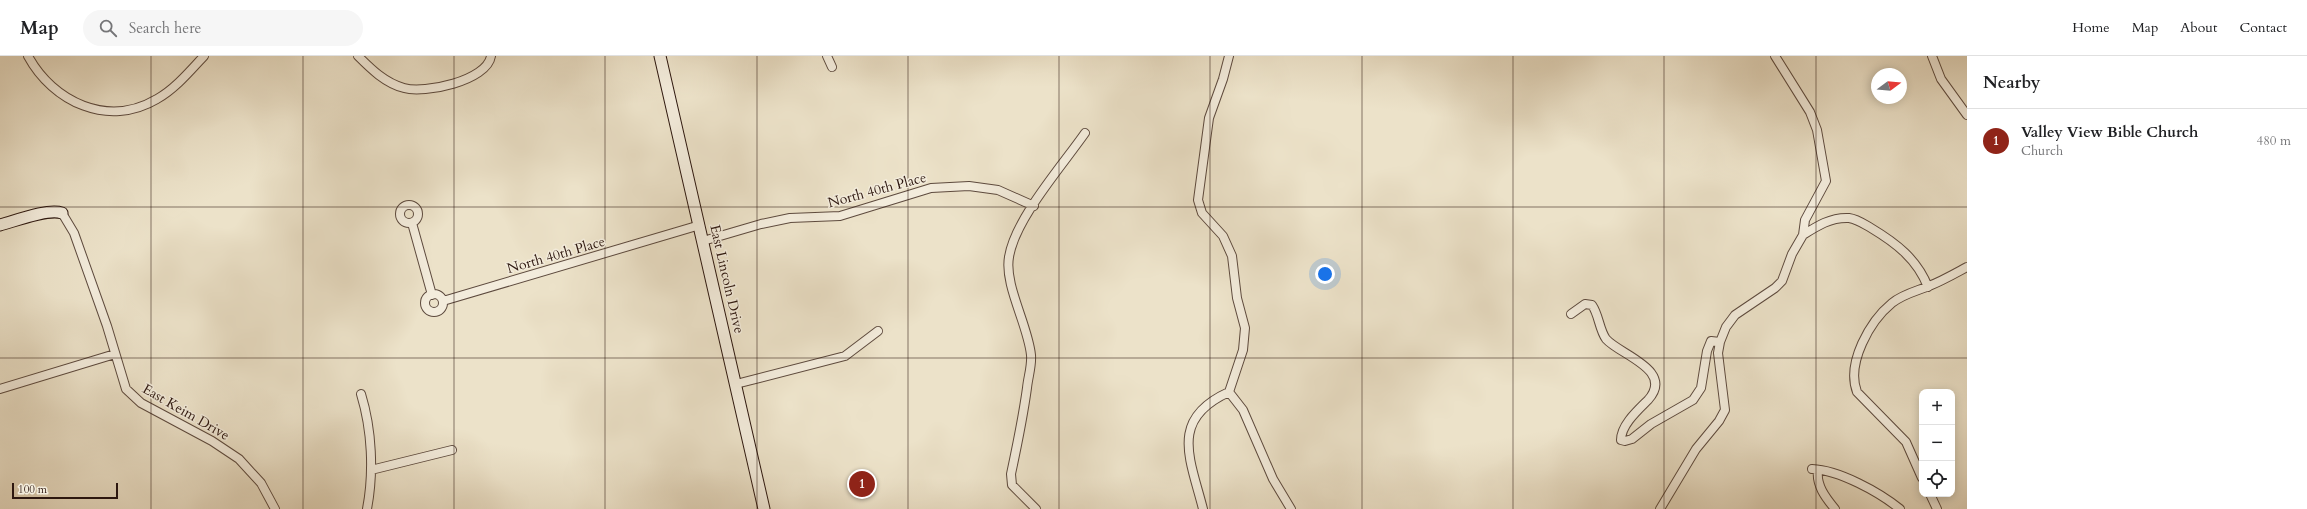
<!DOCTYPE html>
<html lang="en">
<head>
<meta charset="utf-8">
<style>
	body { margin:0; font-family:Cardo,serif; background:#f6f6f6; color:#202124 }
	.controls { position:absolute; right:12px; bottom:12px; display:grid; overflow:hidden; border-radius:8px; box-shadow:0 2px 10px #0003 }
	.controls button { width:36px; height:36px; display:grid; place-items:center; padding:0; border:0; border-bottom:1px solid #e0e0e0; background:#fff; color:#202124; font:20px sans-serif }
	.compass { position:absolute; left:1871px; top:12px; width:36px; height:36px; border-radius:50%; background:#fff; box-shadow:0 2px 10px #0003; rotate:74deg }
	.scale { position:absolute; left:12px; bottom:10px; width:106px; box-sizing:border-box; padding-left:4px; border:2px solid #2d170f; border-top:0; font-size:11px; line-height:14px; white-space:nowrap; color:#2d170f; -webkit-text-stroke:3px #f3ecdc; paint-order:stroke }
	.you { position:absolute; left:1325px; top:218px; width:14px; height:14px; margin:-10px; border:3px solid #fff; border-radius:50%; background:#1a73e8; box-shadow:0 0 0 6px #1a73e833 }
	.badge { display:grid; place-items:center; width:26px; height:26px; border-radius:50%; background:#8f2418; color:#fff; font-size:13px; font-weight:700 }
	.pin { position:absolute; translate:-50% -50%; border:2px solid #fff; box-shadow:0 1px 4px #0006 }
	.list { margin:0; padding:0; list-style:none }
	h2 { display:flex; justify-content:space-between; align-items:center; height:52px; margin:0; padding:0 16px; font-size:17px }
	h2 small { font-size:13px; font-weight:400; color:#757577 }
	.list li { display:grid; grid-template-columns:26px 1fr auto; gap:12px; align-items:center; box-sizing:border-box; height:64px; padding:0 16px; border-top:1px solid #e0e0e0 }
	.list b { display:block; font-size:15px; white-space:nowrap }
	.list p { margin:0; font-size:13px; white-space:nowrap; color:#757577 }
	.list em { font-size:13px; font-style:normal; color:#757577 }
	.icon { flex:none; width:22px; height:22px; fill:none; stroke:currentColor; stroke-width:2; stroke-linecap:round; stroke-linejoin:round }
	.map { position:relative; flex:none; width:1967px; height:453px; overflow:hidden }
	header { display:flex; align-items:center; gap:24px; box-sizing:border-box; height:56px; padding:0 20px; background:#fff; border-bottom:1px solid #e0e0e0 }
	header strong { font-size:19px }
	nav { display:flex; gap:22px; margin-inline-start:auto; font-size:14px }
	.search { width:280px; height:36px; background:#f6f6f6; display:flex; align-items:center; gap:10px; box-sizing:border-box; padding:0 14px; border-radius:22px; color:#757577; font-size:15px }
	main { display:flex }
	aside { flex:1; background:#fff }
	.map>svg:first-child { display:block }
</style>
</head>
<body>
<header>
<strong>Map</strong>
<div class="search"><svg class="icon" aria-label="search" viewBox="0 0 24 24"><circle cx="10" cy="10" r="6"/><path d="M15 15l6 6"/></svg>Search here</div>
<nav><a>Home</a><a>Map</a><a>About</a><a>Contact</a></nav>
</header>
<main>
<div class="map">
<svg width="1967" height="453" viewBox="0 0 1967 453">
	<rect width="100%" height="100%" fill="#ece2c9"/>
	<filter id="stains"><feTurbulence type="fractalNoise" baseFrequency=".005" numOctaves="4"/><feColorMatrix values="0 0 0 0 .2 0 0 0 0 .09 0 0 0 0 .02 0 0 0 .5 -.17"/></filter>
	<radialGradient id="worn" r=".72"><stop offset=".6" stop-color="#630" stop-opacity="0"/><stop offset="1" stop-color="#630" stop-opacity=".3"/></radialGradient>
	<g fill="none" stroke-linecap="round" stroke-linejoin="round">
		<g stroke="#5d4a3e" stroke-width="10">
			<path id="street" d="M28,0C53,46 108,72 157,43C175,33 190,15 204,0
				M358,0C371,13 385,27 404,32C424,38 487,25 491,0
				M827,0L832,11
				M1229,0L1223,23L1209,62L1198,144L1202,157L1223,180L1232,200L1237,242L1245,272L1243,294L1229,336
				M1932,0L1941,23L1967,59
				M400 158a9 9 0 1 1 18 0a9 9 0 1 1-18 0Z
				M62,157L74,177L107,270L126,333L141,347L212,385L239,403L261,427L275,453
				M412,167L432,239
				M1803,179C1817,170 1831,161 1849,162C1857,163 1864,168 1871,172C1896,187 1917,203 1928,231
				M703,185L761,168L790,162L840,160L931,132L969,130L998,134L1034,150
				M425 247a9 9 0 1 1 18 0a9 9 0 1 1-18 0Z
				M443,245L700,169
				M1571,258L1585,248L1592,249C1599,259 1599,273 1606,283C1620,299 1675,314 1648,344C1638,354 1621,369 1621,384L1625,385L1632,383L1651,368L1693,344L1701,332L1707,295L1711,285L1720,286
				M736,328L845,300L878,275
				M0,333L115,298
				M1229,336L1243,354L1273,423L1291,453
				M361,338C372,374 374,416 367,453
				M1812,413C1839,414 1879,436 1900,453
				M371,414L452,394
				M1818,414C1816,429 1825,441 1835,453
				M1922,422L1906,386L1857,336C1846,307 1870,265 1892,247C1903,238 1917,235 1929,230C1942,225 1954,218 1967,211
				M1930,438L1937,453
				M1036,453L1012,429L1011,418C1017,390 1023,361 1027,332C1028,321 1032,310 1031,299C1028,269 1004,229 1009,201C1015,163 1062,110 1085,77
				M1203,453C1190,402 1169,363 1229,336
				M1660,453L1696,393L1719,365L1725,354L1718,297L1720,286L1726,271L1735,259L1775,232L1782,225L1792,198L1803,179L1805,164L1826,125L1817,74L1810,56L1775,0"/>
		</g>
		<g stroke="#2d170f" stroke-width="13">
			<path id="secondary" d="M660,0L764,453
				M0,169C15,165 48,152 62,157"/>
		</g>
		<use href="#street" stroke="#f3ecdc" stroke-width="8"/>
		<use href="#secondary" stroke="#f3ecdc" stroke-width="11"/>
	</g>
	<path fill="none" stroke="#2d170f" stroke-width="1" stroke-opacity="0.55" d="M151,0V453M303,0V453M454,0V453M605,0V453M757,0V453M908,0V453M1059,0V453M1210,0V453M1362,0V453M1513,0V453M1664,0V453M1816,0V453M0,151H1967M0,302H1967"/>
	<g text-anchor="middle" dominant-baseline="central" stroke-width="3" stroke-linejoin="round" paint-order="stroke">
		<g font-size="14" fill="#2d170f" stroke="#f3ecdc">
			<text transform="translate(877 134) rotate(-15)">North 40th Place</text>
			<text transform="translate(556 199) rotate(-16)">North 40th Place</text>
			<text transform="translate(727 223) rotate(77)">East Lincoln Drive</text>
			<text transform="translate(186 356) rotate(30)">East Keim Drive</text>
		</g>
	</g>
	<rect width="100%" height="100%" filter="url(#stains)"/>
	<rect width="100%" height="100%" fill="url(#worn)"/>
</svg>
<div class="controls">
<button>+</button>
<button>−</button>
<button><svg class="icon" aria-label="locate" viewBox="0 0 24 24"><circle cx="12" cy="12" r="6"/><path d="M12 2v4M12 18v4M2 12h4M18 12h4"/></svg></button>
</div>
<svg class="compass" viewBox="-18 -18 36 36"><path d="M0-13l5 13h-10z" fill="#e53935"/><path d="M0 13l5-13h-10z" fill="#757577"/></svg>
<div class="scale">100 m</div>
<div class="you"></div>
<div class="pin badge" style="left:862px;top:428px">1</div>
</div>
<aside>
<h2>Nearby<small></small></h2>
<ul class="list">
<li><span class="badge">1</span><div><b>Valley View Bible Church</b><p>Church</p></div><em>480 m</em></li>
</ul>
</aside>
</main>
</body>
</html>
